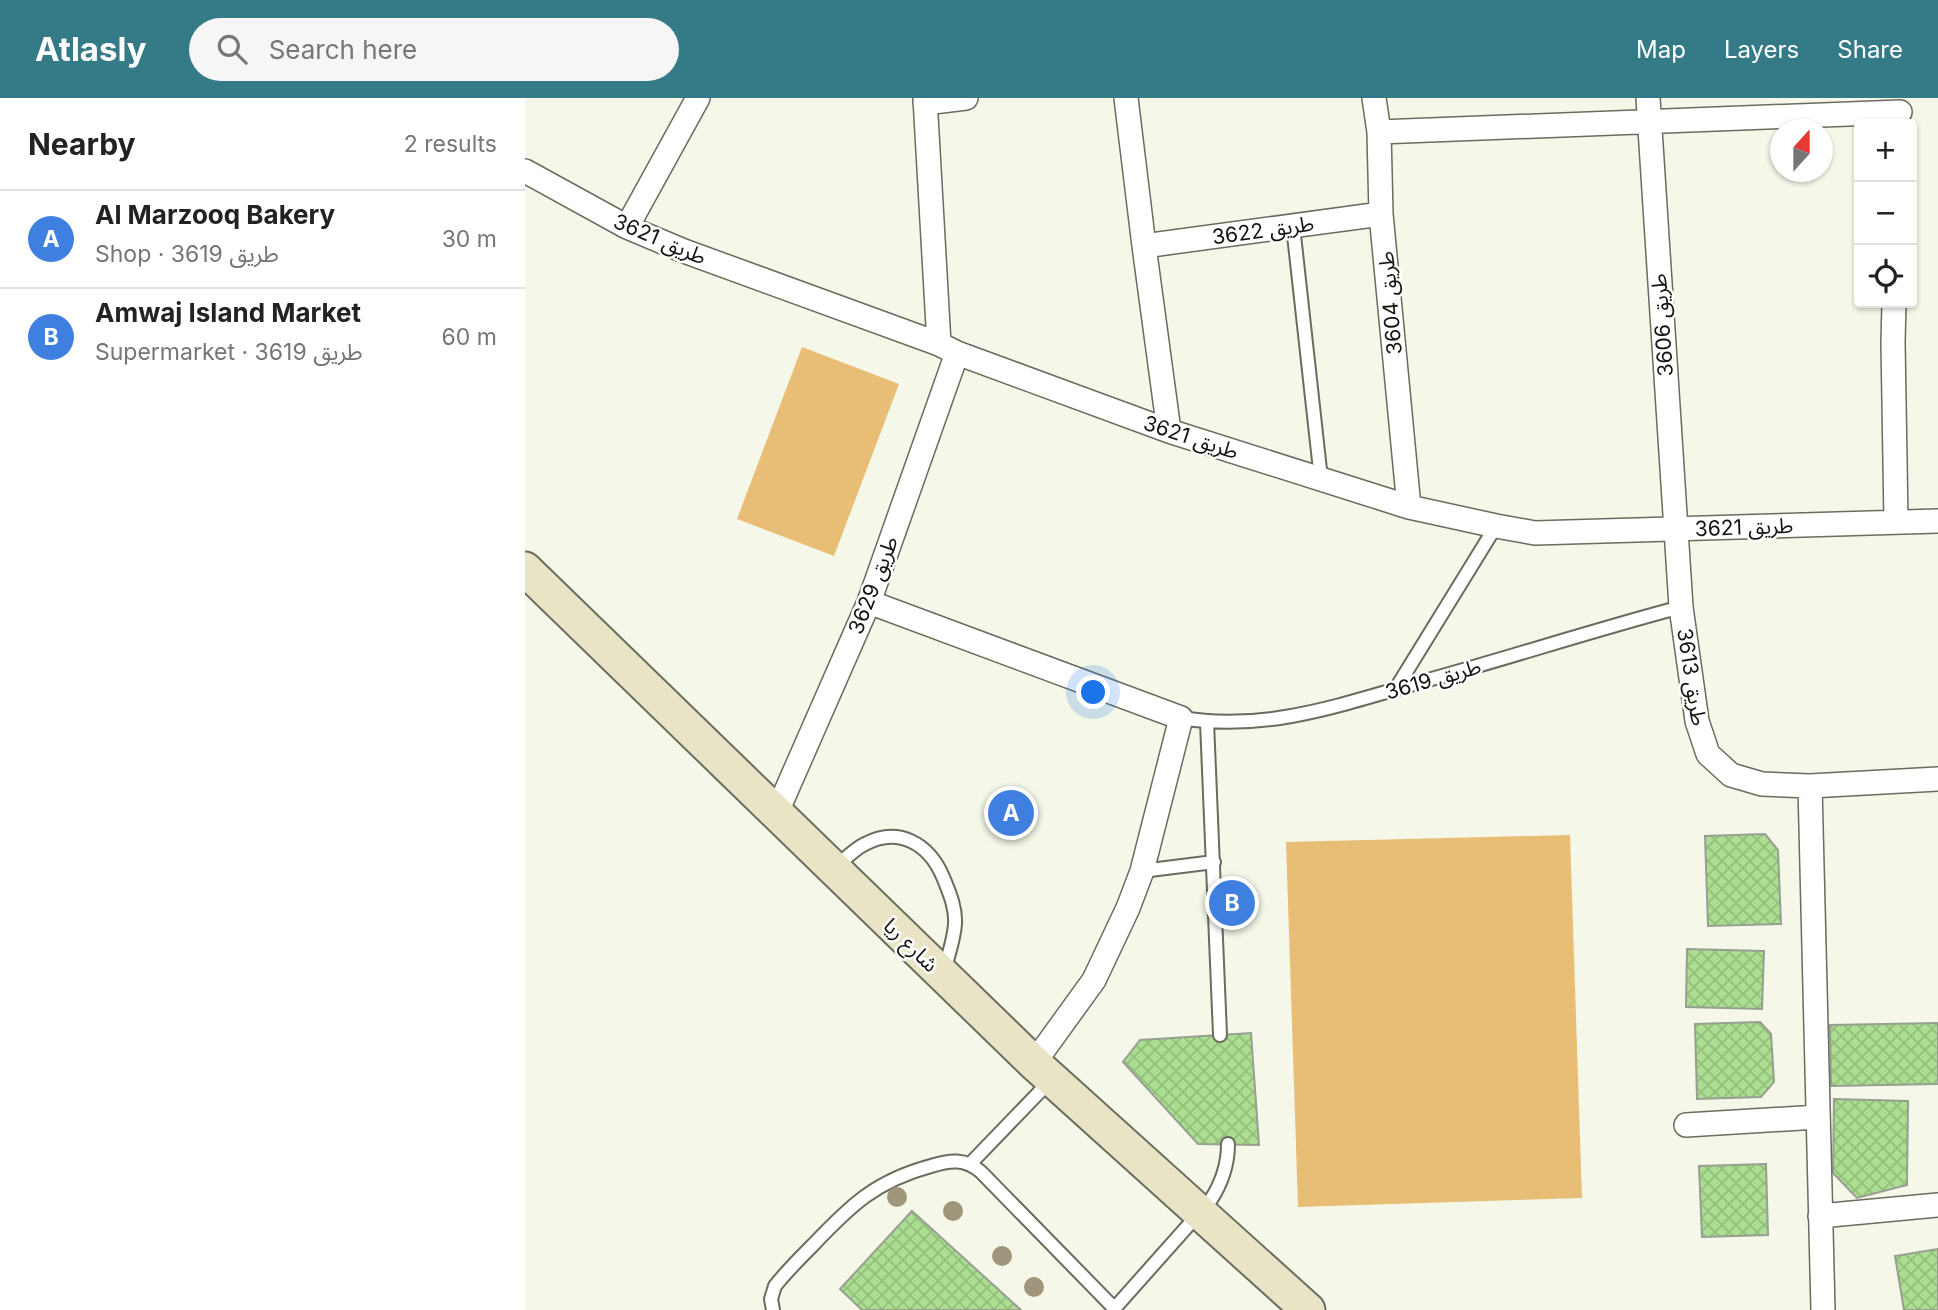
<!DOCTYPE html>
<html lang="en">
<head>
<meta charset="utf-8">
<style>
	body { margin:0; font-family:Inter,"Noto Sans Arabic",sans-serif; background:#f6f6f6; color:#222 }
	.controls { position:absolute; right:21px; top:21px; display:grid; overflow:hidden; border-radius:7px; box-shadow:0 2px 5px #0004 }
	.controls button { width:63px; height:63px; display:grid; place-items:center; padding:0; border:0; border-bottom:2px solid #e0e0e0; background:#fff; color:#222; font:35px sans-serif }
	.compass { position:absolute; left:1245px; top:21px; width:63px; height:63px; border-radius:50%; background:#fff; box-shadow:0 2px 5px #0004; rotate:21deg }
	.you { position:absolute; left:569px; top:595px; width:24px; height:24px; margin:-18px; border:5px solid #fff; border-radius:50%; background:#1a73e8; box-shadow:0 0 0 10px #1a73e833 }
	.badge { display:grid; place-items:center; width:46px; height:46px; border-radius:50%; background:#357b87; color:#fff; font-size:23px; font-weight:700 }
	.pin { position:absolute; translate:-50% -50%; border:4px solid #fff; box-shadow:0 2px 7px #0006 }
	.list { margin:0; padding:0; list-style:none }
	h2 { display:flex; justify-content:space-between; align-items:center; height:91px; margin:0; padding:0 28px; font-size:30px }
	h2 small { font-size:23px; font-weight:400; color:#767676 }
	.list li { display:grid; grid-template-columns:46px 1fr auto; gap:21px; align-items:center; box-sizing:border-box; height:98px; padding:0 28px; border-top:2px solid #e0e0e0 }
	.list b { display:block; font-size:26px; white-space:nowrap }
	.list p { margin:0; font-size:23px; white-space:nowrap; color:#767676 }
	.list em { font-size:23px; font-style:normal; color:#767676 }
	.icon { flex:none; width:38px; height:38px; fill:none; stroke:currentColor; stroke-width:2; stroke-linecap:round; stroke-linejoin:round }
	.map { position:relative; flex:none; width:1413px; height:1212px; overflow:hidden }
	header { display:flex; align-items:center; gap:42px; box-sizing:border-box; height:98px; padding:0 35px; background:#357b87; color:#fff }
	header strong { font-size:33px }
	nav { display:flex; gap:38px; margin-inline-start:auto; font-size:24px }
	.search { width:490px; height:63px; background:#f6f6f6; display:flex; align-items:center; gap:18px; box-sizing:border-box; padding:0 24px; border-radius:38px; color:#767676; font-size:26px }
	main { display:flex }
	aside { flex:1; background:#fff }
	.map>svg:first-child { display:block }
</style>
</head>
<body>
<header>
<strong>Atlasly</strong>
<div class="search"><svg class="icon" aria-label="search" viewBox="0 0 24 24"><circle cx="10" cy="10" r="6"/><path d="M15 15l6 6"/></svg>Search here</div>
<nav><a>Map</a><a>Layers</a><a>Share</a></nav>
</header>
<main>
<aside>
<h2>Nearby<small>2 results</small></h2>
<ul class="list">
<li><span class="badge" style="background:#3f7fe0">A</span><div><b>Al Marzooq Bakery</b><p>Shop · طريق 3619</p></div><em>30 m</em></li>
<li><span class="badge" style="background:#3f7fe0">B</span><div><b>Amwaj Island Market</b><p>Supermarket · طريق 3619</p></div><em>60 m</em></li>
</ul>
</aside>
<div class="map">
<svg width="1413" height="1212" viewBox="0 0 1413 1212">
	<defs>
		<pattern id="building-cross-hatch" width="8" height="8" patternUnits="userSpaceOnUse" patternTransform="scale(1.75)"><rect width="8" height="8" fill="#acde91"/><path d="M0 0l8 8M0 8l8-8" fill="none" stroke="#93be7c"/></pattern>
	</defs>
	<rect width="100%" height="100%" fill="#f5f8e8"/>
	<path fill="#e8be77" d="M277,249L374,286L309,458L212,421Z
		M1045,737L1057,1100L773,1109L761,744Z"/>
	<path fill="url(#building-cross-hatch)" stroke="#969f92" stroke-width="2" d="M1240,736L1253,752L1256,826L1183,828L1180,738Z
		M1162,851L1239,853L1237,911L1161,909Z
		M1235,924L1246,936L1249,984L1236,999L1172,1001L1170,926Z
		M1413,925V986L1306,988L1305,927Z
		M726,935L734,1047L673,1046L598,964L615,942Z
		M1309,1001L1383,1003L1382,1087L1332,1100L1308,1075Z
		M1241,1066L1243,1137L1177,1139L1174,1068Z
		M387,1113L496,1212H337L315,1191Z
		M1413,1151V1212H1379L1370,1158Z"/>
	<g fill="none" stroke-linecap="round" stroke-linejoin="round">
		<g stroke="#696c5e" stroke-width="16">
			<path id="lane" d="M768,128L796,381
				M870,592L971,428
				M656,620C742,634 814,607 896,584C983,560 1069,532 1156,509
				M682,624L695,937
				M310,770C319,762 329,751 340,746C374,728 404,746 418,779C424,794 431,809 430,826C429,842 423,858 419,873
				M617,773L689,764
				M445,1066L525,983
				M248,1212L246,1201L250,1188C261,1174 274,1161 287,1148C325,1108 350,1083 406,1068C425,1062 440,1060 456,1074L589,1210
				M588,1212L685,1103C697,1085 703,1068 703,1046"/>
		</g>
		<g stroke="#696c5e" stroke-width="26">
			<path id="street" d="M400,0L414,246
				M601,0L619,148L644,333
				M849,0L854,34L856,116L884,409
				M1123,0L1156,509L1172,623L1183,656L1206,677L1237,686L1285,688L1413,681
				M400,5L441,0
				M854,34L1375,14
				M0,73L102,129L159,153L414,246L432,255L644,333L884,409L971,428L1010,435L1413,423
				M102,129L173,0
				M619,148L856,116
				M1369,205L1368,244L1371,423
				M344,504L656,620L617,773L603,810L569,882L509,965
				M1285,688L1298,1212
				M251,716L344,504L432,255
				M1161,1027L1293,1019
				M1295,1118L1413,1107"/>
		</g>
		<g stroke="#696c5e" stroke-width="37">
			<path id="secondary" d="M0,471L509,965L783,1212"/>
		</g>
		<use href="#lane" stroke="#fff" stroke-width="12"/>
		<use href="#street" stroke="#fff" stroke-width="23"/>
		<use href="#secondary" stroke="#eae4c7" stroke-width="33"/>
	</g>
	<g fill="#a0967c">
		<circle cx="372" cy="1099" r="10"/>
		<circle cx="428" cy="1113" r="10"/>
		<circle cx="477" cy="1158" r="10"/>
		<circle cx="509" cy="1189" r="10"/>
	</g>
	<g text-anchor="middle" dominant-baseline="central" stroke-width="5" stroke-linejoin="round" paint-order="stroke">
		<g font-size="21" fill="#141510" stroke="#fff">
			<text transform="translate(738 132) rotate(-8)">طريق 3622</text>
			<text transform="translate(135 141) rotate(23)">طريق 3621</text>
			<text transform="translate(865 205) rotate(-95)">طريق 3604</text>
			<text transform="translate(1137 227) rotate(-94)">طريق 3606</text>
			<text transform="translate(666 339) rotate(18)">طريق 3621</text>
			<text transform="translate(1219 429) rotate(-2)">طريق 3621</text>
			<text transform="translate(348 487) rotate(-69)">طريق 3629</text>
			<text transform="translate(1167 579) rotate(81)">طريق 3613</text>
			<text transform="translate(908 581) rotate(-16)">طريق 3619</text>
			<text transform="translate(386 847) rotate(44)">شارع ريا</text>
		</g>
	</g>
</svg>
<div class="controls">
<button>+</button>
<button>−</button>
<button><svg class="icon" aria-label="locate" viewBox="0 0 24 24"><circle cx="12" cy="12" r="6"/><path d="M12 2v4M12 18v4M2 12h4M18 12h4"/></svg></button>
</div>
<svg class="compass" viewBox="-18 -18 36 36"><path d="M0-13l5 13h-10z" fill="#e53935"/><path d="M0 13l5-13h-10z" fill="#767676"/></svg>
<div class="you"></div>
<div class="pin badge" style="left:486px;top:715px;background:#3f7fe0">A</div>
<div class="pin badge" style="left:707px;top:805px;background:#3f7fe0">B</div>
</div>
</main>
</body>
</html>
